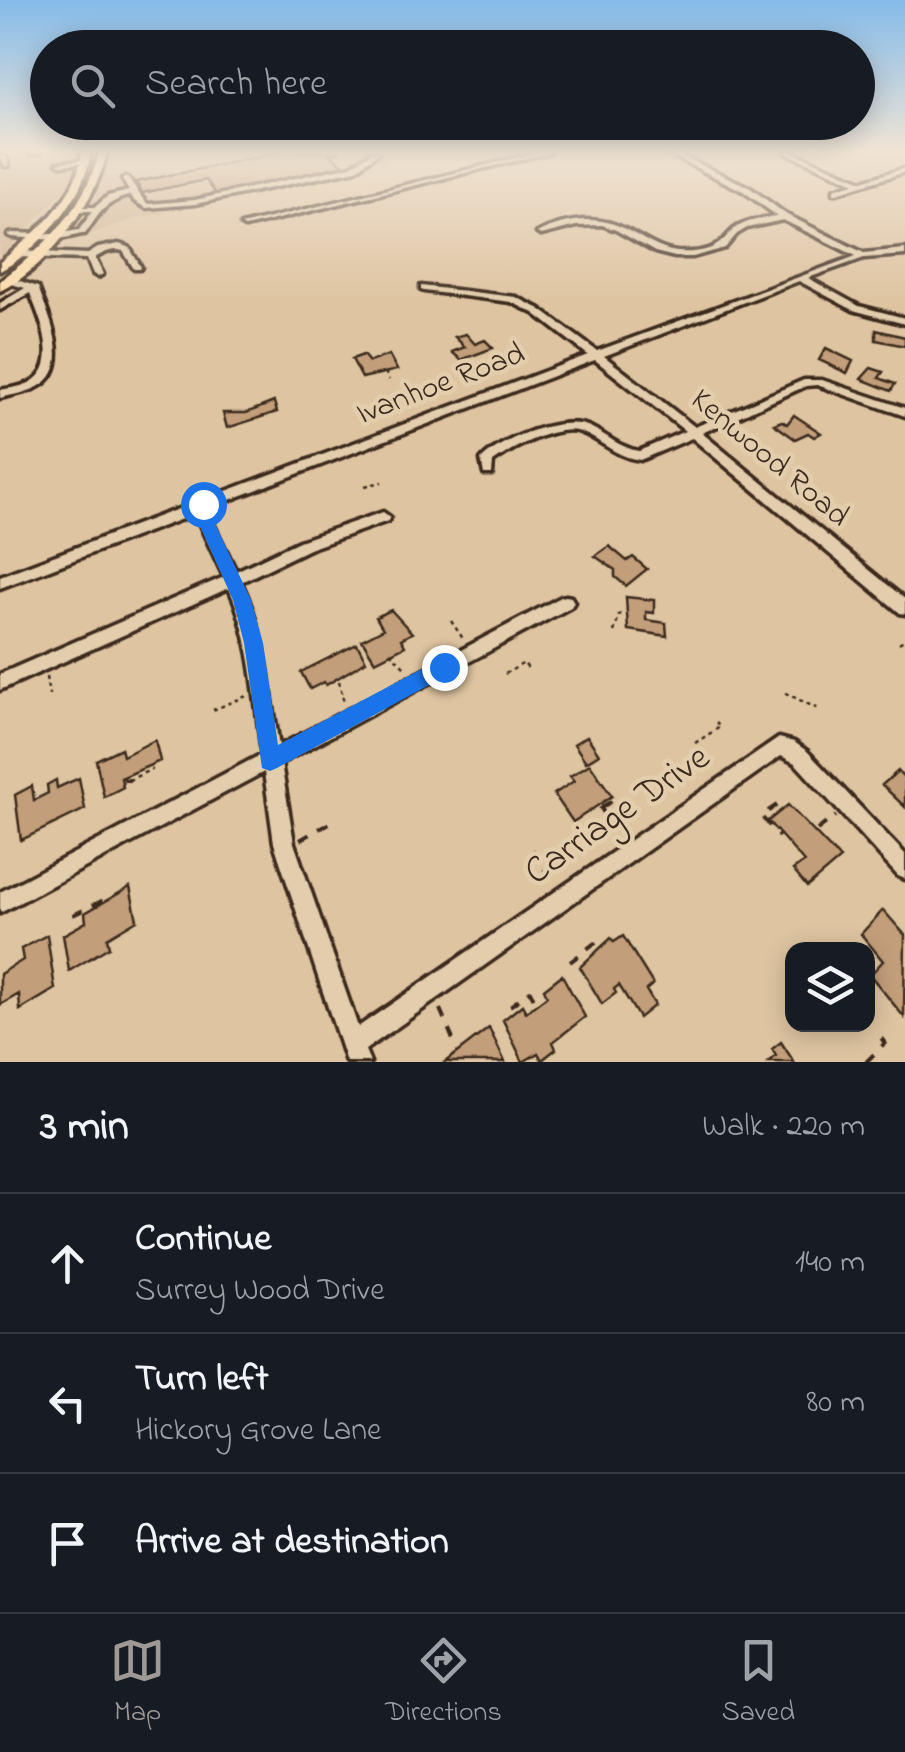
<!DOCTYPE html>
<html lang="en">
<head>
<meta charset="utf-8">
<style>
	body { margin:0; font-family:"Indie Flower",sans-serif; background:#20242c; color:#f1f3f6 }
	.controls { position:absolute; right:30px; bottom:30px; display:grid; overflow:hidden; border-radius:20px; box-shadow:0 5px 25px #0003 }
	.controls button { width:90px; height:90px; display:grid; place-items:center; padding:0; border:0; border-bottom:2px solid #363941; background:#171b24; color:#f1f3f6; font:50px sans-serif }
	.stop { position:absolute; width:30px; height:30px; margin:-22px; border:8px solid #1a73e8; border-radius:50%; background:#fff }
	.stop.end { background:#1a73e8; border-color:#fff; box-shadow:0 2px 10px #0008 }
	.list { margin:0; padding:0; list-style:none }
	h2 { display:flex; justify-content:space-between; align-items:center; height:130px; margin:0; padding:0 40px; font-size:42px }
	h2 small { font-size:32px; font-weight:400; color:#9ea1a6 }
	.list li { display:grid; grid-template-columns:65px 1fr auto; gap:30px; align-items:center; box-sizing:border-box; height:140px; padding:0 40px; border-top:2px solid #363941 }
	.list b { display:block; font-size:38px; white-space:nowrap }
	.list p { margin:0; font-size:32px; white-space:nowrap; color:#9ea1a6 }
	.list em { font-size:32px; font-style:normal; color:#9ea1a6 }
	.icon { flex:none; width:55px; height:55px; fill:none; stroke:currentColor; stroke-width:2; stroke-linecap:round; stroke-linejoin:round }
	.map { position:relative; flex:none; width:905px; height:1062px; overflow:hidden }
	.search { position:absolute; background:#171b24; box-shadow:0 5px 25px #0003; left:30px; right:30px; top:30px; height:110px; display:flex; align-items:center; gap:25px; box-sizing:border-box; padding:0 35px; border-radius:55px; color:#9ea1a6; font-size:38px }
	.sheet { height:550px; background:#171b24 }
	nav { display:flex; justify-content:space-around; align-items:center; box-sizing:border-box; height:140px; border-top:2px solid #363941; background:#171b24; font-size:28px; color:#9ea1a6 }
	nav a { display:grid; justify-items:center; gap:5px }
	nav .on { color:#9f9995 }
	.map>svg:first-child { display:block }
</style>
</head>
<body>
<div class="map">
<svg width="905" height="1062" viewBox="0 0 905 1062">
	<rect width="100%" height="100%" fill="#dec4a1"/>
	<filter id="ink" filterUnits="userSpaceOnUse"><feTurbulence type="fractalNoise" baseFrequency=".01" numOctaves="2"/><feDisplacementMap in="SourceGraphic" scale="20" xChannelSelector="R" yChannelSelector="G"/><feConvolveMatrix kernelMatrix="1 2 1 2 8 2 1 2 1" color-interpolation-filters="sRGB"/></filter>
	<g filter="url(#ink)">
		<path fill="#d3b693" d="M0,152H77L78,160L67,188L0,257Z
			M94,152H382L390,163L135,219L91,234L50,233L87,184Z"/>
		<path fill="#c39e7a" stroke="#3b2a1e" stroke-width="2.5" d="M284,152H340L330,154L346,167L217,195L206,180L142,193L136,182Z
			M876,330L905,337V346L876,340Z
			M466,334L475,344L485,340L493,348L461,360L452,352L465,347L455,337Z
			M826,348L853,361L847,373L819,360Z
			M363,355L369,362L389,355L397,370L362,378L352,359Z
			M871,368L883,372L879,378L895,384L891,391L861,379Z
			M274,402L277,412L227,428L223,413H246Z
			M794,415L821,433L814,437L808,433L795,439L774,424L782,421L787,424Z
			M609,546L627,561L633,557L647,569L626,586L615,577V570L595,556Z
			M626,597L654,600V613L646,612V620L666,623L667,636L628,630Z
			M391,610L412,633L401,639L405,646L375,661L362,640L383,629L376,617Z
			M357,644L366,661L326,685L324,682L310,689L301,672Z
			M587,736L599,754L586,762L574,744Z
			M155,740L160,761L121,778L123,787L104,797L96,760L121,748L123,756Z
			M590,764L612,796L573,822L554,794L574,781L570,776Z
			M898,771L905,778V807L882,785Z
			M79,778L85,809L21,840L15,795L32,786L34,800L48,793L47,785L56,780L57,788Z
			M788,805L840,859L807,887L793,870L804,862L768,821Z
			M130,887L137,920L107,938L109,947L69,971L63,935L86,922L85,913Z
			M883,910L905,935L904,1017L870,975L883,961L861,934Z
			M47,935L55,989L20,1010L19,994L0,1005V974L23,960L21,949Z
			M623,936L653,984L646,990L655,1005L639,1018L619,985L614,989L616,993L602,1004L580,967L611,938L614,942Z
			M562,975L585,1017L553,1042L556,1049L542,1060L538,1053L523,1062L503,1020L522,1005L526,1012L547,996L544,989Z
			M489,1028L505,1062H445Z
			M781,1042L794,1062H769L776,1056L772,1049Z"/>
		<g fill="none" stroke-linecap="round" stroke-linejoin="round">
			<g stroke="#3b2a1e" stroke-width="7">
				<path id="minor" d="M28,152H41L31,154Z
					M372,152H379L356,170L195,204L146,208L134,201L131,195C103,203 101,212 85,234H82L56,240L12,237L8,235L12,233L54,234L79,230L93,211H73V207H95L108,196L129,191L122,179L126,177C135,183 138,196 148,204L195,200L351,166Z
					M540,152H551L245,227L241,225Z
					M665,152H673L749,187L787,215L864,253L905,249V255L864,258L808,278L859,306L905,318V324L853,310L799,281L604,356L695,427L804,380H822L905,408V416L817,385L806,386L702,433L905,599V614L900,613L692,438L640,460C617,457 603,442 583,433C560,422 512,448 493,462L492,474H484L481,460C500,439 562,414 590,427C607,435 620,448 639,451L685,431L595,360L206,509L236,571L299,541L383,512L390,517L388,521L309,549L241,582C265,633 270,691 279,746L561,597L566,596L571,597L574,602L571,607L281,763L294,843L358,1027L779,738L794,742L807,751L905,854V879L898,876L795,763L781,756L365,1050L370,1062H346L274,843L264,772L0,913V892L262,754C255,700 252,639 229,588L0,690V674L224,577L195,514L0,588V576L588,355L534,313L511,302L424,291L421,290V286L516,297L540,309L597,351L856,256L783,220L747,228L737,234L725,248L693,257H675L655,252L616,230L602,225L576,226L541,235L537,233C564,219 599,214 627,230C643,238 658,250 677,252C692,253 711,252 722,241C728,236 731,230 739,226C751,220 765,218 777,216L743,191Z
					M784,152H793L862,181L905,168V172L837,193H834V189L855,183Z
					M0,156L6,157L9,166H5Z
					M89,159L87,162L61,165L57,163Z
					M119,244L129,247L141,267L140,269H134L123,251C113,248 103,253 95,258L103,274L98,277L93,274L87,259L17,257L13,254L17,251L88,254L98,248Z
					M8,277L38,287C48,315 75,368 38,387C27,393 12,395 0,398V390C10,388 22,387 31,382C62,365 39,317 30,293L0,310V303L25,288L5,282V278Z"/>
			</g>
			<g stroke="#3b2a1e" stroke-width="7">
				<path id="major" d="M82,152H90C88,195 37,252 0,271V262C35,233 77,200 82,152Z
					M99,152H107C96,202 47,269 0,291V281C45,246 85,209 99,152Z"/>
			</g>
			<path stroke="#3b2a1e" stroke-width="2.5" stroke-dasharray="4 4" stroke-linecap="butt" d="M385,372L389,380
				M365,486L382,482
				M451,621L464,640
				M614,632L619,615L624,613
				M899,643L905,639
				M390,652L406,668
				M505,674L524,663L528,669
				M46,677L49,695
				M339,681L344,703
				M785,693L816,708L818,703
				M213,710L249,695
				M695,743L720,727L716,723
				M124,778L125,782L152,769"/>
			<path stroke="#3b2a1e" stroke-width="4" stroke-dasharray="11 11" stroke-linecap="butt" d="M124,780H130
				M777,805L761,816L779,837
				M600,807L616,830
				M602,807L620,796
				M817,830L836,816
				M300,840L333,821
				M533,850L549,877
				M73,915L106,899
				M570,962L596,942
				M510,1006L530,991L535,1001
				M440,1009L457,1049
				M866,1062L885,1043L881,1038"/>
			<use href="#minor" fill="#e2cdac" fill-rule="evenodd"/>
			<use href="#major" fill="#fcdcac" fill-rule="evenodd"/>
		</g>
	</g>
	<linearGradient id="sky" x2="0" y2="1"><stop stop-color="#84bbea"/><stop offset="0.5" stop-color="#f0e4d5"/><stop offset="1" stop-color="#f0e4d5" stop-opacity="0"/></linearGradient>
	<rect width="905" height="301" fill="url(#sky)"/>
	<path fill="#1a73e8" d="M203,498L211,504L208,509L251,600L263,643L278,745L437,661H451V673L277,768L270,771L262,768L244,643L233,600L191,506Z"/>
	<g text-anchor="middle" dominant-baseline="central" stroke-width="9" stroke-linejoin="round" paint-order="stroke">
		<g font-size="32" fill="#3b2a1e" stroke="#e2cdac">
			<text transform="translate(441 385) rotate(-21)">Ivanhoe Road</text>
			<text transform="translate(769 459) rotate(40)">Kenwood Road</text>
		</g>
		<g font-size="38" fill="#3b2a1e" stroke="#e2cdac">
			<text transform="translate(618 816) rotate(-35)">Carriage Drive</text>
		</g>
	</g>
</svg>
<div class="controls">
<button><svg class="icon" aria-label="layers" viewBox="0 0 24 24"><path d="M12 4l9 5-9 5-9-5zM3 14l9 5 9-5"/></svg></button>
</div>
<div class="stop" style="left:203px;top:504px"></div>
<div class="stop end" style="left:444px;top:667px"></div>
<div class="search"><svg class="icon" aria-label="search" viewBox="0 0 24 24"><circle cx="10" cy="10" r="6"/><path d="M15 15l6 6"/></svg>Search here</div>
</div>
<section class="sheet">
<h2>3 min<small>Walk · 220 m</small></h2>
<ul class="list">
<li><svg class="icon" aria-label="ahead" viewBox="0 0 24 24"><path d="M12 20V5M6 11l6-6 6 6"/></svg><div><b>Continue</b><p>Surrey Wood Drive</p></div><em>140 m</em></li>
<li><svg class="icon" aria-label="left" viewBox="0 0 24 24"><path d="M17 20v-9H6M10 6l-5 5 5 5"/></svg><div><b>Turn left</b><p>Hickory Grove Lane</p></div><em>80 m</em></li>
<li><svg class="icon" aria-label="arrive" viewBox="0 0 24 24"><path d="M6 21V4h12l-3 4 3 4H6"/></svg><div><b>Arrive at destination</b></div></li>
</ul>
</section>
<nav>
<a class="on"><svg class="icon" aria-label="map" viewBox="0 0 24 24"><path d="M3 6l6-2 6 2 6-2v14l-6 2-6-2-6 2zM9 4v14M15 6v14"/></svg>Map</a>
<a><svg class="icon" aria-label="directions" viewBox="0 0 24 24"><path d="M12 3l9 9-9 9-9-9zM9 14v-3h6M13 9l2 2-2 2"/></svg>Directions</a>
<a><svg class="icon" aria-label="saved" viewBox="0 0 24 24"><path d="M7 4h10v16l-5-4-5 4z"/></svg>Saved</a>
</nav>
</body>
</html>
